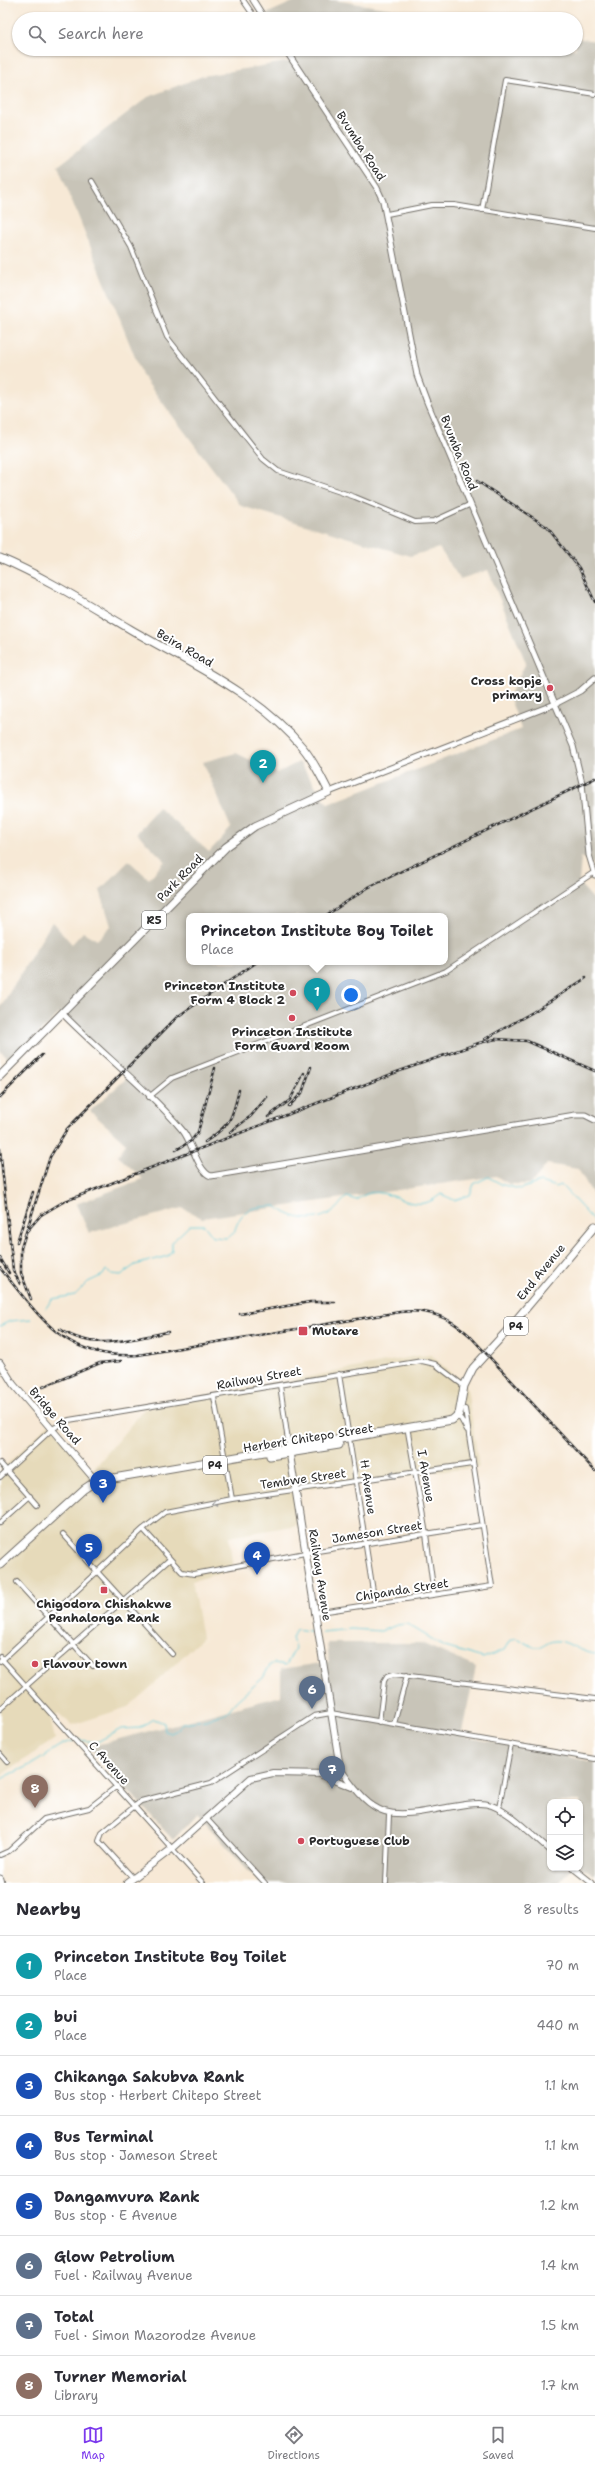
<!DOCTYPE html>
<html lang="en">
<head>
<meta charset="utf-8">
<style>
	body { margin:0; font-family:"Shantell Sans",sans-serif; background:#f7f7f7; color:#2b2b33 }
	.controls { position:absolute; right:12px; bottom:12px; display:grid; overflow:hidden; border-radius:8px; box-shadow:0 1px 3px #0004 }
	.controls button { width:36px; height:36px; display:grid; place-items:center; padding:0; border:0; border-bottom:1px solid #e1e1e2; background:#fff; color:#2b2b33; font:20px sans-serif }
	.you { position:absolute; left:351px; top:995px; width:14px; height:14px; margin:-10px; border:3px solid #fff; border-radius:50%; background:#1a73e8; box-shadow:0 0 0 6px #1a73e833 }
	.badge { display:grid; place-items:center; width:26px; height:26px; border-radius:50%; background:#7c3aed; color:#fff; font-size:13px; font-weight:700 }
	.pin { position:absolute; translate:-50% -33px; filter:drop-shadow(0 1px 2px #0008) }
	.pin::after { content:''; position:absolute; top:21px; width:14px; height:12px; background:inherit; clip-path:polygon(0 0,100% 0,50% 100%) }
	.popup { position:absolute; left:186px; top:913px; width:262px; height:52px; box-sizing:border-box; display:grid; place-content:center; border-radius:8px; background:#fff; filter:drop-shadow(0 1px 3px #0005); font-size:13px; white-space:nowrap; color:#7c7c81 }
	.popup b { font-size:15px; color:#2b2b33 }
	.popup::after { content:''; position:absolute; left:50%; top:100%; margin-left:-8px; border:8px solid transparent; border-top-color:#fff }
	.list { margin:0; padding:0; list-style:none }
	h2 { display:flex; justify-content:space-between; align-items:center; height:52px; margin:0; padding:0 16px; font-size:17px }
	h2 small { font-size:13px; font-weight:400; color:#7c7c81 }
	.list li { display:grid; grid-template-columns:26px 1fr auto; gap:12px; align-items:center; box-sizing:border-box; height:60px; padding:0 16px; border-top:1px solid #e1e1e2 }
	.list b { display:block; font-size:15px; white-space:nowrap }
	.list p { margin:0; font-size:13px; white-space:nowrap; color:#7c7c81 }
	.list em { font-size:13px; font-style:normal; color:#7c7c81 }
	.icon { flex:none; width:22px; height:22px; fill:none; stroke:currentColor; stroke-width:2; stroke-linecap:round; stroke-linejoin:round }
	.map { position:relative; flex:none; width:595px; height:1883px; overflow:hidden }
	.search { position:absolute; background:#fff; box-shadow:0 1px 3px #0004; left:12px; right:12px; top:12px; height:44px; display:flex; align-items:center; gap:10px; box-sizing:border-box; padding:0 14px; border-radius:22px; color:#7c7c81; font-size:15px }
	.sheet { height:532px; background:#fff }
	nav { display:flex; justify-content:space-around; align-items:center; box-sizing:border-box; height:56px; border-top:1px solid #e1e1e2; background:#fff; font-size:11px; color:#7c7c81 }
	nav a { display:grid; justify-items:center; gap:2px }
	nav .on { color:#7c3aed }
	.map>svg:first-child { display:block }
</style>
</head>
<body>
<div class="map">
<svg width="595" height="1883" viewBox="0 0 595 1883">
	<rect width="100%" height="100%" fill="#fff"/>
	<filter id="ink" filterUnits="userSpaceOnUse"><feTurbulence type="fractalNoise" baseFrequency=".025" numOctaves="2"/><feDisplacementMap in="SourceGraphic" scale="8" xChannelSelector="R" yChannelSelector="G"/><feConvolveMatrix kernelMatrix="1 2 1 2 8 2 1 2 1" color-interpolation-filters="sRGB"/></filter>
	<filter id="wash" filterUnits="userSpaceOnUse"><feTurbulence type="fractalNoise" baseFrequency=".012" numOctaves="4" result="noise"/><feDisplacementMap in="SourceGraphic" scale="16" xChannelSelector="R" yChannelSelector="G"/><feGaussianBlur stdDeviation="0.9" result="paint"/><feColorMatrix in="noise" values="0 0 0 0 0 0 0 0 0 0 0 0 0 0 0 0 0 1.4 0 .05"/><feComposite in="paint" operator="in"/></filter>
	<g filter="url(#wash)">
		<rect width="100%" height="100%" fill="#f7e9d6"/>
		<path fill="#e6daba" d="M431,1355L467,1388L479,1467L293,1490L297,1525L229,1537L233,1570L192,1581L202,1638L151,1687L128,1707L72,1725L58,1713L51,1722L55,1739L0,1776V1471L49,1424L93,1470L144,1409L416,1356Z"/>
		<path fill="#c8c4b8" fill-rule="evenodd" d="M297,0H334L456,19H267L264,15Z
			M576,38L595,41V865L581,857L579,883L595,901V1198L578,1169L547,1164L531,1184H509L496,1176L202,1218L182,1208L89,1233L76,1204L143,1179L118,1156L126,1143L90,1111L127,1078L60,1013L10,1060L0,1051V1008L52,922L72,944L83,932L97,940L111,926L100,890L129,861L149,879L165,861L137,833L158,807L209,852L231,828L203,762L236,753L277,773L299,762L328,804L521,729L509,696L526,663L488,570L460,579L439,548L410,556L241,506L143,377L58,166L148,97L203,76L297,60L289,49H576ZM189,916H445V962H189Z
			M327,1643H421L476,1667L461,1736L595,1762V1875L580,1868V1802H550V1868H572L559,1883H260L197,1814L173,1840L89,1747L281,1696V1669L329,1662Z"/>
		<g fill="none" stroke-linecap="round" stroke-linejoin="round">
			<path stroke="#5ec9d8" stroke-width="1" d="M46,1308L52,1299L75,1295L88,1282L103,1275L106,1270L112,1274L121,1275L135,1265L168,1256L172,1250V1242L190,1225H204L213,1237L226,1238L234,1233C241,1208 251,1207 276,1206C291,1220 317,1224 334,1210C339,1207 340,1202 347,1197L356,1200C360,1197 366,1194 370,1193C389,1189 408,1209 428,1202C432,1201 437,1197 441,1194L454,1200L470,1195L474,1184L488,1177L503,1185L520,1189L540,1182L556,1187L561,1185L595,1222
				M0,1326L10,1321L31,1319
				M322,1632L351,1629L381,1631L397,1625L407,1624L445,1647L483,1658L504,1650L510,1640L516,1638L534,1647H542C560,1631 573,1651 595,1654
				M78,1740L97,1742L121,1729L140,1728L154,1719L164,1723L165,1731L171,1733L177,1730L182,1723L206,1720L227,1712L236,1701L263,1678L270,1665L274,1663L286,1665L295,1648L292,1638L296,1629L316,1632
				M0,1780C11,1773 23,1769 34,1763C47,1756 58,1743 73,1741"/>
		</g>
	</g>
	<g filter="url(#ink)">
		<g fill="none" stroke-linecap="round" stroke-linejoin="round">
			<g stroke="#726e67" stroke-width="6">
				<path id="minor" d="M243,0L256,19
					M92,181L131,247L167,337L263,459L278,471L355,497L415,522L434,521L469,505
					M482,210L505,80L595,94
					M387,214L432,205H454L595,228
					M149,1097L172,1078L446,971L593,873
					M339,1374L375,1604
					M280,1385L289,1448
					M214,1397L232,1499
					M457,1417L461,1419L467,1430
					M408,1432L426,1534L434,1595
					M0,1463L37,1505
					M0,1477L52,1429L69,1420L422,1361L435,1364L464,1386
					M0,1523L30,1496
					M143,1529L182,1572L194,1574L305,1553L482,1525
					M63,1534L172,1654
					M17,1582L93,1666
					M314,1613L492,1586L465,1409
					M0,1657L203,1883
					M0,1662L143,1529L165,1512L232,1499L472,1464
					M0,1709L169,1560
					M379,1722L384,1681L387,1676L394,1674L595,1699
					M394,1724L407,1675
					M0,1754L7,1762
					M499,1808L511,1744
					M206,1818L265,1883
					M0,1855L9,1851L44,1819L89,1808L117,1786
					M133,1878L99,1841L102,1833L141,1801L211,1783L314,1716L331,1713L595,1759
					M386,1883L389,1815"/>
			</g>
			<g stroke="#726e67" stroke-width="7">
				<path id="tertiary" d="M253,0L265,19
					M285,49L377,188L383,201L417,375L427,402L573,746L582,783L589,855L595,875
					M329,792L555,704L580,691L595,678
					M62,1013C101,1053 148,1089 183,1131C192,1142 198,1172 211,1176L575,1115H585L595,1120
					M340,1768C376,1822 390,1818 450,1807C461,1805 475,1802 486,1804C506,1807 534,1837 550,1850
					M573,1868L592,1883"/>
			</g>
			<g stroke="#726e67" stroke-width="8">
				<path id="secondary" d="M0,1363L13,1384L96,1481
					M322,1775L352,1787
					M127,1883L173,1848L251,1778L273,1773L327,1774L340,1768L289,1449"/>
			</g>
			<g stroke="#726e67" stroke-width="9">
				<path id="trunk" d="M0,558C45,577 87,604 130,629C190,664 258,693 303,748C314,761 321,777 329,792L255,826L226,847L0,1076
					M270,1456L339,1445
					M0,1565L84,1489L96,1481L452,1420L459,1414L464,1386L473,1368L506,1332L595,1226
					M0,1879L1,1883"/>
			</g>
			<use href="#minor" stroke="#fff" stroke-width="4"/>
			<use href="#tertiary" stroke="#fff" stroke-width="5"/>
			<use href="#secondary" stroke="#fff" stroke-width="6"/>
			<use href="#trunk" stroke="#fff" stroke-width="7"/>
			<g stroke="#2b2b2b" stroke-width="2.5">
				<path id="rail" d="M477,481L547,527L579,568L595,602
					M325,916L369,887L595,778
					M485,1039L533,1012L586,978
					M0,1097L42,1055
					M289,1106L302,1093L311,1067
					M268,1117L290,1100L304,1073
					M230,1132L251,1116L267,1097
					M205,1142C231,1124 232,1120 239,1090
					M0,1149L13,1270L20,1284
					M176,1150L191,1141L198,1132L215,1068
					M27,1231L41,1215L63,1202L397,1072L479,1043L496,1039L527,1041L595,1071
					M17,1242L33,1192
					M0,1258L9,1273
					M0,1268C43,1320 64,1359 138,1355L400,1312C428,1309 448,1316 469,1335L595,1471
					M31,1299L21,1273V1248L50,1157L67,1129L177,1017L257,962
					M240,1314L310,1302H335
					M60,1329C94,1352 131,1339 168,1332
					M43,1387L100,1363L121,1361"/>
			</g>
			<use href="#rail" stroke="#fff" stroke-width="1" stroke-dasharray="3" stroke-linecap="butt"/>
		</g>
		<defs><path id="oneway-chevron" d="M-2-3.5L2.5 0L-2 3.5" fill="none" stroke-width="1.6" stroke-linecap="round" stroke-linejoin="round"/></defs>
		<g stroke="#a0a0a0">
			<use href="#oneway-chevron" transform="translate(392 1475) rotate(171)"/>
			<use href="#oneway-chevron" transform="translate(215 1503) rotate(169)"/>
		</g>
	</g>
	<g fill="#d1495b" stroke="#fff" stroke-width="1.5">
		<circle cx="550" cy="688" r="4"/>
		<circle cx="293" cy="993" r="4"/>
		<circle cx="292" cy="1018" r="4"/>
		<rect x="298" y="1326" width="10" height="10" rx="2"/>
		<rect x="100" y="1586" width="8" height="8" rx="2"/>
		<circle cx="35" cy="1664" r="4"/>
		<circle cx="301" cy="1841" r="4"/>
	</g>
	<g text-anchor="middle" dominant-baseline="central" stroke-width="4" stroke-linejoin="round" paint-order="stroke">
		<g fill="#fff" stroke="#6b6b6b" stroke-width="1">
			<rect x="142" y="911" width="24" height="18" rx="3"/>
			<rect x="504" y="1317" width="24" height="18" rx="3"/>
			<rect x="203" y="1456" width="24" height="18" rx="3"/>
		</g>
		<g font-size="11" font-weight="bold" fill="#2b2b2b">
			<text x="154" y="920">R5</text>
			<text x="516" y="1326">P4</text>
			<text x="215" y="1465">P4</text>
		</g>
		<g font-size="12" fill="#2b2b2b" stroke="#fff">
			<text transform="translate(361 146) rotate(57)">Bvumba Road</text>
			<text transform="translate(459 453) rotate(68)">Bvumba Road</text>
			<text transform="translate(185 648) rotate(30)">Beira Road</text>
			<text transform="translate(180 878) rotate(-46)">Park Road</text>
			<text transform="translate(541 1272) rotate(-51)">End Avenue</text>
			<text transform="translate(259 1378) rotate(-10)">Railway Street</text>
			<text transform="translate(55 1416) rotate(49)">Bridge Road</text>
			<text transform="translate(308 1438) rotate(-9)">Herbert Chitepo Street</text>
			<text transform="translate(426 1476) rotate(80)">I Avenue</text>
			<text transform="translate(303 1479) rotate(-8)">Tembwe Street</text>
			<text transform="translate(368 1487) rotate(82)">H Avenue</text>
			<text transform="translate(377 1532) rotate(-9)">Jameson Street</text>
			<text transform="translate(320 1575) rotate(81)">Railway Avenue</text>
			<text transform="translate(402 1590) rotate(-9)">Chipanda Street</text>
			<text transform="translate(109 1763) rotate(48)">C Avenue</text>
		</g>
		<g font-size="12" font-weight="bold" fill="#2b2b2b" stroke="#fff" text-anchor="start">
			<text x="542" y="681" text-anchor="end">Cross kopje<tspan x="542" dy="14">primary</tspan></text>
			<text x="285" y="986" text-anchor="end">Princeton Institute<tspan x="285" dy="14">Form 4 Block 2</tspan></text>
			<text x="292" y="1032" text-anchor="middle">Princeton Institute<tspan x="292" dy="14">Form Guard Room</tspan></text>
			<text x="312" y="1331">Mutare</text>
			<text x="104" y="1604" text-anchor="middle">Chigodora Chishakwe<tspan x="104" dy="14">Penhalonga Rank</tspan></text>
			<text x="43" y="1664">Flavour town</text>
			<text x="309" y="1841">Portuguese Club</text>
		</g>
	</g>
</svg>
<div class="controls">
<button><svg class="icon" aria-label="locate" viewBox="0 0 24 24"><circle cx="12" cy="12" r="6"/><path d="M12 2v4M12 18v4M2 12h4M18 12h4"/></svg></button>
<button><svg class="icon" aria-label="layers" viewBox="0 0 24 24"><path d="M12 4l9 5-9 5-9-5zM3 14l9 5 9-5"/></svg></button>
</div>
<div class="you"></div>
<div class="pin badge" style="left:317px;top:1011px;background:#0f9aa8">1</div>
<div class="popup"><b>Princeton Institute Boy Toilet</b>Place</div>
<div class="pin badge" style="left:263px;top:783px;background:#0f9aa8">2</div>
<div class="pin badge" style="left:103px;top:1503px;background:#1a4fb4">3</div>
<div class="pin badge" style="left:257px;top:1575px;background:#1a4fb4">4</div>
<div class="pin badge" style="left:89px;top:1567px;background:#1a4fb4">5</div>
<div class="pin badge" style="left:312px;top:1709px;background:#5c6f8a">6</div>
<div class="pin badge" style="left:332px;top:1789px;background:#5c6f8a">7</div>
<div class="pin badge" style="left:35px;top:1808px;background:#8d6e63">8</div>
<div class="search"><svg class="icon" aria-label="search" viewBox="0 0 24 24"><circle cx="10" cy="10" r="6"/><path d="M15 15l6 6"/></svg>Search here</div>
</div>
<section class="sheet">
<h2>Nearby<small>8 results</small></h2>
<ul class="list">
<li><span class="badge" style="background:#0f9aa8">1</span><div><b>Princeton Institute Boy Toilet</b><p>Place</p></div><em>70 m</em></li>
<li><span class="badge" style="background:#0f9aa8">2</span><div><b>bui</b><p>Place</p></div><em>440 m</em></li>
<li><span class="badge" style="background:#1a4fb4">3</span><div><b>Chikanga Sakubva Rank</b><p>Bus stop · Herbert Chitepo Street</p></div><em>1.1 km</em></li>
<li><span class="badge" style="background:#1a4fb4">4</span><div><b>Bus Terminal</b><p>Bus stop · Jameson Street</p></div><em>1.1 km</em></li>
<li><span class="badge" style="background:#1a4fb4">5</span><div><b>Dangamvura Rank</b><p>Bus stop · E Avenue</p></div><em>1.2 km</em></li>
<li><span class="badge" style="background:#5c6f8a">6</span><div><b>Glow Petrolium</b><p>Fuel · Railway Avenue</p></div><em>1.4 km</em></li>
<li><span class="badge" style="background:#5c6f8a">7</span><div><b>Total</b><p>Fuel · Simon Mazorodze Avenue</p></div><em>1.5 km</em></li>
<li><span class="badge" style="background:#8d6e63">8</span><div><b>Turner Memorial</b><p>Library</p></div><em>1.7 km</em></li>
</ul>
</section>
<nav>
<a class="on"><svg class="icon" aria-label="map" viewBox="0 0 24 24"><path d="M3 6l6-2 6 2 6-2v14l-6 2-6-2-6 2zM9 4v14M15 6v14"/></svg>Map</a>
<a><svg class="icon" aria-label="directions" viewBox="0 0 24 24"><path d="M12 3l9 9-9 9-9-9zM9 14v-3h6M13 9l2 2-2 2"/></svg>Directions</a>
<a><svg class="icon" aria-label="saved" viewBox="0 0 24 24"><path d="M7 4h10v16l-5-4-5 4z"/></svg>Saved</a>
</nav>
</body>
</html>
